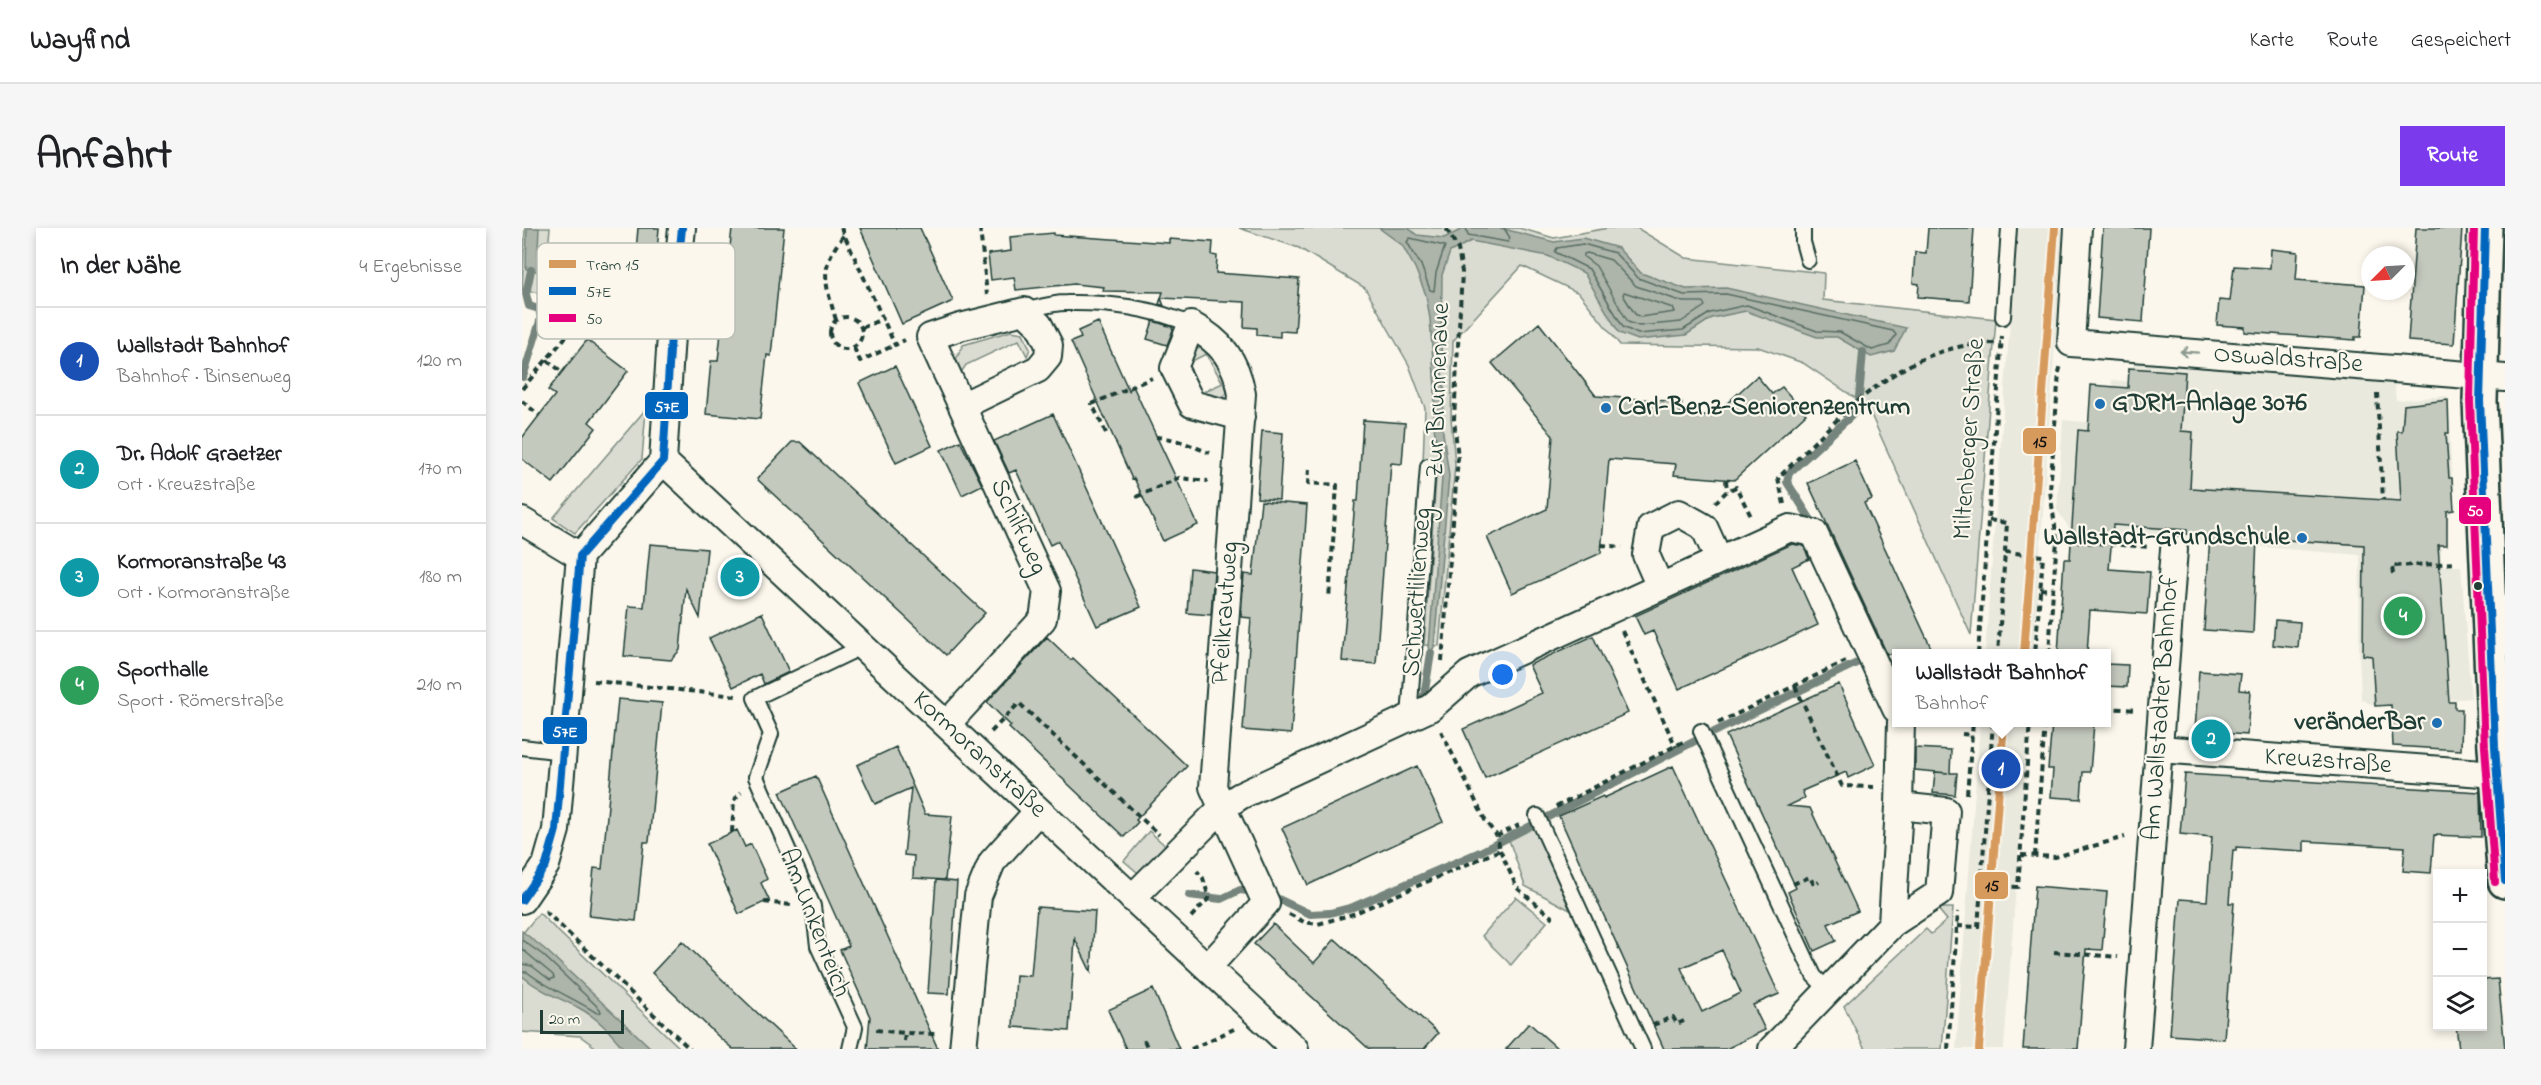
<!DOCTYPE html>
<html lang="de">
<head>
<meta charset="utf-8">
<style>
	body { margin:0; font-family:"Indie Flower",sans-serif; background:#f6f6f6; color:#202124 }
	.controls { position:absolute; right:18px; bottom:18px; display:grid; overflow:hidden; border-radius:0px; box-shadow:0 3px 9px #0003 }
	.controls button { width:54px; height:54px; display:grid; place-items:center; padding:0; border:0; border-bottom:2px solid #e0e0e0; background:#fff; color:#202124; font:30px sans-serif }
	.compass { position:absolute; left:1839px; top:18px; width:54px; height:54px; border-radius:50%; background:#fff; box-shadow:0 3px 9px #0003; rotate:246deg }
	.scale { position:absolute; left:18px; bottom:15px; width:84px; box-sizing:border-box; padding-left:6px; border:3px solid #1f3d34; border-top:0; font-size:16px; line-height:21px; white-space:nowrap; color:#1f3d34; -webkit-text-stroke:4px #fbf7ec; paint-order:stroke }
	.you { position:absolute; left:981px; top:447px; width:21px; height:21px; margin:-15px; border:4px solid #fff; border-radius:50%; background:#1a73e8; box-shadow:0 0 0 9px #1a73e833 }
	.badge { display:grid; place-items:center; width:39px; height:39px; border-radius:50%; background:#7c3aed; color:#fff; font-size:20px; font-weight:700 }
	.pin { position:absolute; translate:-50% -50%; border:3px solid #fff; box-shadow:0 2px 6px #0006 }
	.popup { position:absolute; left:1370px; top:421px; width:219px; height:78px; box-sizing:border-box; display:grid; place-content:center; border-radius:0px; background:#fff; filter:drop-shadow(0 2px 4px #0005); font-size:20px; white-space:nowrap; color:#757577 }
	.popup b { font-size:22px; color:#202124 }
	.popup::after { content:''; position:absolute; left:50%; top:100%; margin-left:-12px; border:12px solid transparent; border-top-color:#fff }
	.list { margin:0; padding:0; list-style:none }
	h2 { display:flex; justify-content:space-between; align-items:center; height:78px; margin:0; padding:0 24px; font-size:26px }
	h2 small { font-size:20px; font-weight:400; color:#757577 }
	.list li { display:grid; grid-template-columns:39px 1fr auto; gap:18px; align-items:center; box-sizing:border-box; height:108px; padding:0 24px; border-top:2px solid #e0e0e0 }
	.list b { display:block; font-size:22px; white-space:nowrap }
	.list p { margin:0; font-size:20px; white-space:nowrap; color:#757577 }
	.list em { font-size:20px; font-style:normal; color:#757577 }
	.icon { flex:none; width:33px; height:33px; fill:none; stroke:currentColor; stroke-width:2; stroke-linecap:round; stroke-linejoin:round }
	.map { position:relative; flex:none; width:1983px; height:821px; overflow:hidden; border-radius:0px }
	header { display:flex; align-items:center; gap:36px; box-sizing:border-box; height:84px; padding:0 30px; background:#fff; border-bottom:2px solid #e0e0e0 }
	header strong { font-size:28px }
	nav { display:flex; gap:33px; margin-inline-start:auto; font-size:21px }
	.intro { display:flex; align-items:center; justify-content:space-between; box-sizing:border-box; height:144px; padding:0 36px }
	h1 { margin:0; font-size:42px }
	.button { padding:15px 27px; border-radius:0px; background:#7c3aed; color:#fff; font-size:21px; font-weight:700 }
	main { display:flex; gap:36px; padding:0 36px }
	aside { flex:1; background:#fff; border-radius:0px; box-shadow:0 3px 9px #0003 }
	.map>svg:first-child { display:block }
</style>
</head>
<body>
<header>
<strong>Wayfind</strong>
<nav><a>Karte</a><a>Route</a><a>Gespeichert</a></nav>
</header>
<div class="intro"><h1>Anfahrt</h1><a class="button">Route</a></div>
<main>
<aside>
<h2>In der Nähe<small>4 Ergebnisse</small></h2>
<ul class="list">
<li><span class="badge" style="background:#1a4fb4">1</span><div><b>Wallstadt Bahnhof</b><p>Bahnhof · Binsenweg</p></div><em>120 m</em></li>
<li><span class="badge" style="background:#0f9aa8">2</span><div><b>Dr. Adolf Graetzer</b><p>Ort · Kreuzstraße</p></div><em>170 m</em></li>
<li><span class="badge" style="background:#0f9aa8">3</span><div><b>Kormoranstraße 43</b><p>Ort · Kormoranstraße</p></div><em>180 m</em></li>
<li><span class="badge" style="background:#2e9e5b">4</span><div><b>Sporthalle</b><p>Sport · Römerstraße</p></div><em>210 m</em></li>
</ul>
</aside>
<div class="map">
<svg width="1983" height="821" viewBox="0 0 1983 821">
	<rect width="100%" height="100%" fill="#fbf7ec"/>
	<filter id="ink" filterUnits="userSpaceOnUse"><feTurbulence type="fractalNoise" baseFrequency=".0167" numOctaves="2"/><feDisplacementMap in="SourceGraphic" scale="12" xChannelSelector="R" yChannelSelector="G"/><feConvolveMatrix kernelMatrix="1 2 1 2 8 2 1 2 1" color-interpolation-filters="sRGB"/></filter>
	<g filter="url(#ink)">
		<path fill="#eae9de" d="M1495,0H1541L1511,425H1463Z
			M1612,131L1872,150L1874,172L1925,168L1932,282L1926,287L1925,317H1919V338H1939L1949,470L1853,478L1839,471L1837,427L1838,327L1550,304L1535,282L1541,192L1587,196L1590,152L1610,154Z
			M1458,495H1506L1482,821H1434Z"/>
		<path fill="#dbdcd1" stroke="#7d8c82" stroke-width="1.5" d="M3,0H28L22,65L0,63Z
			M717,0H997L1032,10L1086,0H1115L1164,30L1302,45L1301,72L1474,91L1449,407L1345,178L1281,135L1236,119L1098,117L1057,65L1000,38L931,113L929,190L933,237L917,418L902,417L915,236L901,235L903,180L887,137L843,60L777,20Z
			M489,103L501,105L508,121L505,128L497,112L444,137L436,149L431,138L441,117Z
			M681,119C696,133 705,146 705,166L694,173L687,172L683,163L701,155L684,126L670,133V123Z
			M124,181L120,231L53,305L31,290Z
			M1013,599L1048,682L1003,658L987,612Z
			M627,603L647,621L622,650L602,633Z
			M994,669L1025,694L989,737L960,708Z
			M1415,680H1431L1420,821H1343L1322,778L1404,701L1409,706L1425,692Z
			M17,685L159,821H76L58,808L0,804V706Z"/>
		<path fill="#adb4aa" stroke="#74847b" stroke-width="1.5" d="M5,0H17L15,43L4,41Z
			M857,0H886L895,7L922,10L943,0H978L1032,14L1061,10L1096,20L1119,45L1164,61L1204,60L1384,100L1372,123L1349,129L1315,109H1295L1224,83L1190,90L1164,107L1116,112L1097,105L1062,45L1026,28L949,13L928,24L920,47L919,136L923,165L920,197L927,248L912,419L909,425L907,419L920,250L912,199L913,161L908,91L904,67L893,40L880,17Z
			M0,703L25,723L130,821H102C89,805 76,790 57,780C37,770 18,763 0,748Z"/>
		<g fill="none" stroke-linecap="round" stroke-linejoin="round">
			<path stroke="#586d63" stroke-width="1.5" d="M944,0L946,7L986,14L988,10L982,0
				M888,10L923,18L914,45L912,63L908,62L899,37L885,14Z
				M1061,16L1093,25L1116,50L1162,67L1204,66L1371,103L1374,107L1367,117L1350,122L1318,104L1295,103L1225,77L1188,85L1161,102L1116,106L1101,99L1067,41L1033,24L1035,20Z
				M1065,25L1089,32L1114,58L1161,74H1181L1183,78L1159,94L1117,98L1106,94L1074,38L1062,29V26Z
				M1102,64L1151,80L1153,84L1118,89L1113,86L1101,67Z
				M0,712L21,727L78,781L79,784L75,785C52,770 27,761 5,744H0
				M0,721L31,747L32,750L28,752L10,738L0,736"/>
			<path stroke="#74847b" stroke-width="8" d="M1,149L19,90L17,81L7,78L4,66L9,42
				M1337,169L1341,124
				M1294,300L1265,254L1267,245L1329,188L1337,180V173
				M902,468L909,425
				M1190,505L1347,429
				M746,666L788,686L808,685L831,679L958,624L1175,512
				M667,667L699,671L718,662L733,664"/>
		</g>
		<path fill="#c4c9be" stroke="#1f3d34" stroke-width="1.5" fill-rule="evenodd" d="M116,0H137L131,70L110,69Z
			M210,0H262L249,128L245,127L238,191L184,186L189,133H196Z
			M338,0H398L431,73L380,96Z
			M1406,0H1452L1447,73L1396,69L1397,56L1391,55L1393,24L1404,25Z
			M1581,0H1627L1621,94L1575,90Z
			M1894,0H1940L1932,116L1886,113Z
			M532,5V7L647,15V11L691,14L690,27L695,28L694,45L777,51L773,104L758,103V109L735,107V100L722,99L723,74L639,70L642,78L637,76L641,64L581,63L582,59L552,56L494,62L492,49L469,52L466,26L489,23L488,9Z
			M1749,21L1776,24L1774,52L1843,57L1839,109H1833V112L1723,104V99L1695,97L1697,72L1708,73L1712,38L1748,40Z
			M631,93L650,99L651,102L645,117L625,111Z
			M576,94L607,163L610,156L676,297L641,313L612,250L610,251L549,114L559,110L556,103Z
			M1017,95L1074,168L1160,174L1159,185L1191,188L1235,148L1250,166L1260,159L1284,186L1212,252L1152,247L1154,236L1087,231L1079,325L990,365L965,309L1025,281L1031,208L970,135Z
			M65,112L106,143L67,194L74,200L31,255L0,231V210L33,167L26,162Z
			M373,138L410,218L374,235L337,155Z
			M1607,140L1663,144L1659,203L1671,204L1668,260L1879,273L1875,203H1880L1882,177L1926,172L1927,205H1924L1927,250H1930L1932,282L1925,283V317H1916L1927,474H1933V481H1940L1939,522L1871,518L1869,477L1853,478L1850,428L1841,427L1842,317L1735,310L1731,405L1682,402L1688,307L1665,306V302L1591,297L1587,341L1628,344L1625,386L1568,382L1565,426H1536L1542,331H1548L1556,202L1566,203L1569,157L1606,160Z
			M531,186L619,379L575,398L536,313L528,317L494,242L487,245L472,213Z
			M841,192L883,195L880,236L869,235L854,436L820,433L833,273H836Z
			M740,203L761,205L757,272L735,270Z
			M438,213L460,257L440,267L419,222Z
			M270,214H278L463,385L424,427L235,251Z
			M1333,233L1350,271L1342,275L1412,426H1365L1286,255Z
			M739,273L785,277L769,506L721,502L729,390L719,389L722,346L731,347Z
			M128,316L185,321L178,390L164,361L158,422L149,432L102,428L107,378L122,379Z
			M1270,316L1282,318L1287,331L1270,339L1296,397L1157,461L1131,403L1122,407L1113,388Z
			M668,340L692,343L689,387L665,385Z
			M240,385L267,444L242,456L238,446L211,459L187,410Z
			M1753,392L1778,394L1776,420L1751,417Z
			M1071,408L1106,485L963,550L941,501L1020,465L1007,437Z
			M525,409L549,432L551,430L665,538L614,592L616,594L602,609L487,500L489,498L465,474Z
			M1584,436L1606,437L1605,459L1584,458Z
			M1677,443L1719,446L1717,462L1728,463L1725,507L1673,503Z
			M1317,456L1353,537L1326,550L1324,544L1280,563L1283,570L1266,578L1288,580L1336,683L1306,696L1314,713L1292,723L1266,664L1274,660L1204,507Z
			M96,471L140,475L127,614H122L114,693L67,688L72,640L80,641Z
			M1530,495H1572L1568,544H1561L1559,571L1529,569L1531,541H1526Z
			M374,519L403,586L430,588L423,652L391,650L392,628L382,627L389,560L353,576L335,537Z
			M1393,520L1429,522L1428,545H1435L1433,567L1411,565L1413,544L1426,545L1393,542Z
			M895,538L921,594L786,657L760,600Z
			M1151,538L1257,766L1231,777L1243,802L1204,821H1142L1037,588L1081,568L1082,570ZM1200,722L1219,765L1180,784L1159,740Z
			M1663,546L1958,564L1959,609L1912,607L1909,645L1881,643L1883,619L1782,613V623L1714,619V622H1711L1707,675H1712L1702,811L1648,807L1658,671L1685,673L1690,609L1658,606Z
			M294,548L384,749L416,821H345L348,789L318,722L327,718L258,564Z
			M215,602L223,619L229,616L245,651L239,655L247,672L217,686L185,616Z
			M414,652L435,654L427,766L406,765Z
			M1513,658L1585,664L1580,722L1564,721L1556,821H1501Z
			M515,679L573,683L569,744L553,711L547,803L491,799L494,747L509,748Z
			M751,696L792,735L813,711L916,805L902,821H847L732,716Z
			M160,713L228,778L274,821H211L198,810L130,745Z
			M1976,751L1983,821H1937L1934,798H1960V752Z
			M631,761L657,821H604L586,782Z
			M1007,795L1036,821H984Z"/>
		<g fill="none" stroke-linecap="round" stroke-linejoin="round">
			<g stroke="#1f3d34" stroke-width="18">
				<path id="service" d="M1281,0V14L1286,32
					M502,83C515,80 530,75 544,75C584,74 632,80 669,97
					M1481,89L1487,0
					M887,489L906,238
					M1179,503L1292,748L1306,762
					M0,519L41,524
					M1015,588L1121,821
					M328,821L333,799L296,718L291,678L234,549L249,506L233,470L327,425L338,416"/>
			</g>
			<g stroke="#1f3d34" stroke-width="30">
				<path id="minor" d="M1556,0L1549,115L1983,150
					M141,233L773,821
					M0,293L58,328
					M1138,359L1124,327L1129,299L1157,285L1182,299L1197,332
					M425,496L521,391L525,363L408,109L438,99L502,83L517,97L527,117L526,129L516,141L440,178
					M1637,521L1974,546
					M1377,578L1379,494
					M610,670L700,580L718,568L908,480L947,446L1268,300L1292,305L1374,481
					M0,672L24,637L34,602L58,328L141,233L149,107L160,0
					M686,739L744,675L691,559L720,166C714,132 699,113 669,97L652,140L670,176L719,189
					M441,821L456,668L470,634L516,583
					M1250,821L1370,696L1417,665L1424,583L1377,578L1370,696
					M1614,821L1652,321"/>
			</g>
			<g stroke="#1f3d34" stroke-width="38">
				<path id="tertiary" d="M1963,0L1958,173L1973,519L1983,653"/>
			</g>
			<path stroke="#1f3d34" stroke-width="4" stroke-dasharray="6 4.5" stroke-linecap="butt" d="M319,0L373,117L383,112
				M458,0L465,67
				M308 105a16 16 0 1 1 32 0a16 16 0 1 1-32 0Z
				M314,92C303,54 296,40 322,7
				M340,100L362,90
				M332,120L338,133L373,117
				M25,132L40,144
				M0,161L52,99L124,105
				M1855,165L1861,272
				M0,173L17,187
				M584,205L570,176L630,150
				M634,209C653,210 670,218 688,225
				M787,241L786,255L815,257L807,371
				M1204,252L1205,263
				M614,269L657,250L686,253
				M1193,275L1205,263L1214,259L1230,290
				M1262,276L1256,250C1321,187 1380,113 1479,115
				M1467,292L1485,295L1476,426
				M1535,312L1627,319
				M1079,317L1100,319
				M1483,324L1521,328L1513,426
				M1871,346L1870,338L1934,335
				M1518,361L1531,362L1535,312L1528,263L1537,144L1539,137
				M1100,403L1154,519
				M1456,426L1480,108
				M1527,426L1531,362
				M920,433L936,230L932,191L940,44L936,21L924,0
				M72,453L214,468
				M1273,458L1320,558L1353,559
				M1584,480L1615,482
				M1196,495L1324,433
				M919,503L964,594L975,608
				M469,504L497,475L637,607
				M1440,506L1450,507
				M1445,566L1451,494
				M1034,579L1161,514
				M210,604L212,572L219,564
				M978,622L995,660L1031,690
				M1499,627L1533,629L1603,609
				M1513,628L1523,494
				M1271,656L1288,649L1292,657L1297,654
				M1459,657L1496,659L1508,494
				M242,674L269,677
				M23,683L168,821
				M767,686L782,694L796,696L831,686L978,622L975,608L997,597
				M669,689L687,670L681,650L675,643
				M1435,698L1456,699L1471,494
				M1532,724L1596,729
				M1131,797L1151,789L1155,796L1162,793
				M354,802L383,805L415,806
				M622,812L626,821
				M382,813L383,805
				M669,821L712,801
				M1426,821L1436,684"/>
			<use href="#service" stroke="#fbf7ec" stroke-width="14"/>
			<use href="#minor" stroke="#fbf7ec" stroke-width="26"/>
			<use href="#tertiary" stroke="#fbf7ec" stroke-width="33"/>
			<g stroke="#fbf7ec" stroke-width="12">
				<path id="bus-1" d="M1963,0L1958,173L1973,519L1983,653
					M0,672L24,637L34,602L58,328L141,233L149,107L160,0"/>
			</g>
			<g stroke="#fbf7ec" stroke-width="12">
				<path id="bus-2" d="M1952,0L1948,173L1963,519L1973,654"/>
			</g>
			<use href="#bus-1" stroke="#0065bd" stroke-width="8"/>
			<use href="#bus-2" stroke="#e5007d" stroke-width="8"/>
			<g stroke="#fbf7ec" stroke-width="12">
				<path id="tram-1" d="M1502,426L1533,0
					M1457,821L1482,494"/>
			</g>
			<use href="#tram-1" stroke="#d79a5d" stroke-width="8"/>
		</g>
		<defs><path id="oneway-shaft" d="M-6 0H5M1.5-3L5.5 0L1.5 3" fill="none" stroke-width="1.6" stroke-linecap="round" stroke-linejoin="round" transform="scale(1.5)"/></defs>
		<use stroke="#8d9a90" href="#oneway-shaft" transform="translate(1667 124) rotate(-176)"/>
	</g>
	<g fill="#1f6fb2" stroke="#fbf7ec" stroke-width="2">
		<circle cx="1578" cy="176" r="6"/>
		<circle cx="1084" cy="180" r="6"/>
		<circle cx="1780" cy="310" r="6"/>
		<circle cx="1915" cy="495" r="6"/>
	</g>
	<circle fill="#1f3d34" stroke="#fbf7ec" stroke-width="2" cx="1956" cy="358" r="5"/>
	<g text-anchor="middle" dominant-baseline="central" stroke-width="4.5" stroke-linejoin="round" paint-order="stroke">
		<g font-size="26" fill="#1f3d34" stroke="#fbf7ec">
			<text transform="translate(1766 132) rotate(4)">Oswaldstraße</text>
			<text transform="translate(917 162) rotate(-88)">Zur Brunnenaue</text>
			<text transform="translate(1448 211) rotate(-86)">Miltenberger Straße</text>
			<text transform="translate(496 299) rotate(65)">Schilfweg</text>
			<text transform="translate(896 364) rotate(-86)">Schwertlilienweg</text>
			<text transform="translate(704 385) rotate(-86)">Pfeilkrautweg</text>
			<text transform="translate(1640 480) rotate(-86)">Am Wallstadter Bahnhof</text>
			<text transform="translate(457 527) rotate(43)">Kormoranstraße</text>
			<text transform="translate(1806 534) rotate(4)">Kreuzstraße</text>
			<text transform="translate(292 695) rotate(69)">Am Unkenteich</text>
		</g>
		<g font-size="26" font-weight="bold" fill="#1f3d34" stroke="#fbf7ec" text-anchor="start">
			<text x="1590" y="176">GDRM-Anlage 3076</text>
			<text x="1096" y="180">Carl-Benz-Seniorenzentrum</text>
			<text x="1768" y="310" text-anchor="end">Wallstadt-Grundschule</text>
			<text x="1903" y="495" text-anchor="end">veränderBar</text>
		</g>
	</g>
	<rect x="15" y="15" width="198" height="96" rx="9" fill="#fbf7ec" stroke="#b9bfb5" stroke-width="1.5"/>
	<rect x="27" y="32" width="27" height="8" fill="#d79a5d"/>
	<rect x="27" y="59" width="27" height="8" fill="#0065bd"/>
	<rect x="27" y="86" width="27" height="8" fill="#e5007d"/>
	<g font-size="16" fill="#1f3d34">
		<text x="64" y="42">Tram 15</text>
		<text x="64" y="69">57E</text>
		<text x="64" y="96">50</text>
	</g>
	<g stroke="#fbf7ec" stroke-width="2">
		<rect x="122" y="163" width="45" height="29" rx="6" fill="#0065bd"/>
		<rect x="1500" y="199" width="35" height="28" rx="6" fill="#d79a5d"/>
		<rect x="1936" y="268" width="34" height="29" rx="6" fill="#e5007d"/>
		<rect x="20" y="488" width="46" height="29" rx="6" fill="#0065bd"/>
		<rect x="1452" y="643" width="35" height="29" rx="6" fill="#d79a5d"/>
	</g>
	<g font-size="16" text-anchor="middle" font-weight="bold" fill="#fff">
		<text x="145" y="184">57E</text>
		<text x="1953" y="288">50</text>
		<text x="43" y="509">57E</text>
	</g>
	<g font-size="16" text-anchor="middle" font-weight="bold" fill="#111">
		<text x="1518" y="219">15</text>
		<text x="1470" y="663">15</text>
	</g>
</svg>
<div class="controls">
<button>+</button>
<button>−</button>
<button><svg class="icon" aria-label="layers" viewBox="0 0 24 24"><path d="M12 4l9 5-9 5-9-5zM3 14l9 5 9-5"/></svg></button>
</div>
<svg class="compass" viewBox="-18 -18 36 36"><path d="M0-13l5 13h-10z" fill="#e53935"/><path d="M0 13l5-13h-10z" fill="#757577"/></svg>
<div class="scale">20 m</div>
<div class="you"></div>
<div class="pin badge" style="left:1479px;top:541px;background:#1a4fb4">1</div>
<div class="popup"><b>Wallstadt Bahnhof</b>Bahnhof</div>
<div class="pin badge" style="left:1689px;top:511px;background:#0f9aa8">2</div>
<div class="pin badge" style="left:218px;top:349px;background:#0f9aa8">3</div>
<div class="pin badge" style="left:1881px;top:388px;background:#2e9e5b">4</div>
</div>
</main>
</body>
</html>
